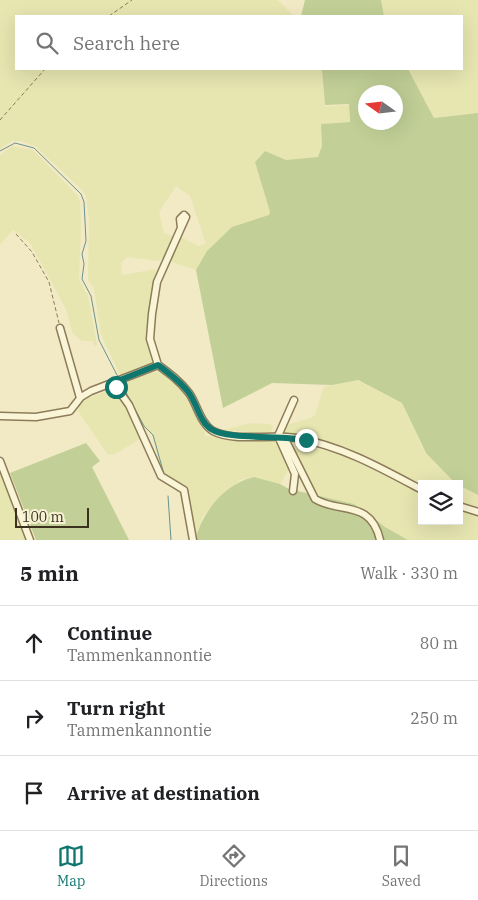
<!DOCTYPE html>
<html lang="en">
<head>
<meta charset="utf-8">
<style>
	body { margin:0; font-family:"IBM Plex Serif",serif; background:#f2f2f2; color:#202124 }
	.controls { position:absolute; right:15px; bottom:15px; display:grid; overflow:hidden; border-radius:0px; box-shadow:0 5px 20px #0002 }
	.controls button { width:45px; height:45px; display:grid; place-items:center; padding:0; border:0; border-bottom:1px solid #e0e0e0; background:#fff; color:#202124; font:25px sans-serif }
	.compass { position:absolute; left:358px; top:85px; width:45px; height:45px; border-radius:50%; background:#fff; box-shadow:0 5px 20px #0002; rotate:284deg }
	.scale { position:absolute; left:15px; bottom:12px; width:74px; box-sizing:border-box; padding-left:5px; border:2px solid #3c311e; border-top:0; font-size:14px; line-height:18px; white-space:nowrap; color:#3c311e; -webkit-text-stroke:4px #f8f2d4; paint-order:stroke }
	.stop { position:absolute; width:15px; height:15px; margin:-11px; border:4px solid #0f766e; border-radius:50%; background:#fff }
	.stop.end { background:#0f766e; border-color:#fff; box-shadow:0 1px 5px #0008 }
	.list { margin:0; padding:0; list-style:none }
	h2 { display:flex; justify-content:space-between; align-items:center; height:65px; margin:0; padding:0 20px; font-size:21px }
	h2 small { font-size:16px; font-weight:400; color:#757577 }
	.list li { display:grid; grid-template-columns:32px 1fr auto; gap:15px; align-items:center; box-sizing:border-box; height:75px; padding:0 20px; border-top:1px solid #e0e0e0 }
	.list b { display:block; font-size:19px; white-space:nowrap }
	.list p { margin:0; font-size:16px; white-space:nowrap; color:#757577 }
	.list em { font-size:16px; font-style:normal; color:#757577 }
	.icon { flex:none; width:28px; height:28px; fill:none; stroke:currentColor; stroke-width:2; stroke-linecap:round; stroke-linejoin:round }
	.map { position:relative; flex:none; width:478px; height:540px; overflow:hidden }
	.search { position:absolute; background:#fff; box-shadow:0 5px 20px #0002; left:15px; right:15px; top:15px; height:55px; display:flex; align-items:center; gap:12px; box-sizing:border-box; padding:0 18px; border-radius:0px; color:#757577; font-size:19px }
	.sheet { height:290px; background:#fff }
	nav { display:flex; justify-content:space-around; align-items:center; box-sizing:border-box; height:70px; border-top:1px solid #e0e0e0; background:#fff; font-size:14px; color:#757577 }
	nav a { display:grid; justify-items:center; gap:2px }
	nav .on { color:#0f766e }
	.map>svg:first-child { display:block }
</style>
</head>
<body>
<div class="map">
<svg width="478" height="540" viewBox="0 0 478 540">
	<rect width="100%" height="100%" fill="#f1eac4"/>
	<path fill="#e7e6b1" d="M0,0H278L294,16H16V69H322L325,106L350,105L349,122L321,124L322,146L318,157L286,160L264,151L255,162L270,212L269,215L207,251L196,270L169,261L181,237L199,246L206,244L190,196L176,186L159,212L164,233L174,237L164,257L158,261L127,257L121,263L122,275L156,269L147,338L154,360L147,367L121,377L101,335L94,288L88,280L89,220L86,196L81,189L35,146L21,141H12L0,149Z
		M381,0H478V113L434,118L408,69H462V16H384Z
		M12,146L33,150L77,195L80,202L81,225L79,280L88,296L97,345L94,346L93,341H82L73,334L66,309L30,243L13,230L0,245V155Z
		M154,372L165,373L187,395L205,428V436L278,440L289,469L280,484L254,477L240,480L208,510L202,518L195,540H189L185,508L180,494L166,482L157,456L153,436L144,426L124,389L125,382Z
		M354,379L402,403L423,449L456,484H422V486L367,456L305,437L283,433L287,425L310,418L315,415L324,387Z
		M111,389L121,396L142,438L115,454L108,455L78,411L79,407L86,399Z
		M251,423L270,424L273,427L271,433L223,430Z
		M289,441L355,459L422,493V521H459V509L478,515V540H408L385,527L362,509L314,495Z
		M0,469L9,496L27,540H0Z
		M459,486L478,495V509L459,503Z"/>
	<path fill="#c2d097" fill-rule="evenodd" d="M305,0H381L384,16H301Z
		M322,69H408L434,118L478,113V495L456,484L426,453L402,403L358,380L332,385L272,383L223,408L196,270L207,251L232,227L269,215L270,212L255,162L265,151L286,160L318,157L322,146L321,124L350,122L349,104L325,105ZM396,92V122H366V92Z
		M86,443L100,461L92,467L129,540H36L10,473Z
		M254,477L280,484L289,489L354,504L385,527L408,540H195C203,511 224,484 254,477Z"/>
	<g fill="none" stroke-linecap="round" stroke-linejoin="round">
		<path stroke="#6c938f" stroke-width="1" d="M0,151L15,143L34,148L81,194L84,202L86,241L82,254L84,264L82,279L91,296L99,340L118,377
			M121,383L144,426L153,435L164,474
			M168,496L171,540"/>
		<g stroke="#8d7c59" stroke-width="9">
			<path id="minor" d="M60,328L80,398
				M158,365L150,339L152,314L157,282L181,228L180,219L184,215L186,217L181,228
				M110,384L116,387L129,405L161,476L184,490L193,540
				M0,416L36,417L70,411L81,397L91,391L158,365C169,373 180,381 189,393C197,404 200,423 213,431C234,442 271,434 296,438C342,446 381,468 422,490
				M284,437L315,499C339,514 371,499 380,540
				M0,461L30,540
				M293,491L295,474L278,436L294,400
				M459,506L478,512"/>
		</g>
		<path stroke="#8d7c59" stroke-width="1" stroke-dasharray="4 2.5" stroke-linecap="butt" d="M109,16L132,0
			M0,120L45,69
			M16,234L32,252L49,282L59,323"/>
		<use href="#minor" stroke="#fbf5d8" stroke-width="6"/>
	</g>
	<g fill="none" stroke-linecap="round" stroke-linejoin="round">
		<path stroke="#0f766e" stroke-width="6" d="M116,387L110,384L158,365C169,373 181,382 189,393C197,404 200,422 211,429C227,440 282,435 306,440"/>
	</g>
</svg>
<div class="controls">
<button><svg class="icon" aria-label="layers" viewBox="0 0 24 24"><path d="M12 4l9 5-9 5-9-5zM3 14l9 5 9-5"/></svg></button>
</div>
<svg class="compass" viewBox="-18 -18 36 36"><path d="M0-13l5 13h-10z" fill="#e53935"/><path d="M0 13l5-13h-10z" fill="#757577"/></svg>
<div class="scale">100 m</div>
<div class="stop" style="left:116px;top:387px"></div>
<div class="stop end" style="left:306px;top:440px"></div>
<div class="search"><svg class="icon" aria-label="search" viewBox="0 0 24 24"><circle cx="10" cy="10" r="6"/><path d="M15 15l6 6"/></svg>Search here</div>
</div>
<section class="sheet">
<h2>5 min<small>Walk · 330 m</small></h2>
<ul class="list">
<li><svg class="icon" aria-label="ahead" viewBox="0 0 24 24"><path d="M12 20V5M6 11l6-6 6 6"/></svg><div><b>Continue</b><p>Tammenkannontie</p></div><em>80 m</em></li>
<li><svg class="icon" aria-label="right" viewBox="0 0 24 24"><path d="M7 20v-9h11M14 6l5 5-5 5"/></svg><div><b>Turn right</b><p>Tammenkannontie</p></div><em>250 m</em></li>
<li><svg class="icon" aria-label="arrive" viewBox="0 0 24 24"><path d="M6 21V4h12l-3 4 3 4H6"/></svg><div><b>Arrive at destination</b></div></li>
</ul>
</section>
<nav>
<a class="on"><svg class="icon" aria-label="map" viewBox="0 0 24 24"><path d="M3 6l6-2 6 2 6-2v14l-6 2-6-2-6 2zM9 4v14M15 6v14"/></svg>Map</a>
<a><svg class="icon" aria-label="directions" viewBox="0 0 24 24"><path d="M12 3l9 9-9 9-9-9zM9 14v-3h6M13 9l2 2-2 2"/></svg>Directions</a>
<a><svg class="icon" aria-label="saved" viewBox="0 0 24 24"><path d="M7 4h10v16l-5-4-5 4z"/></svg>Saved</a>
</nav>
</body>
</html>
